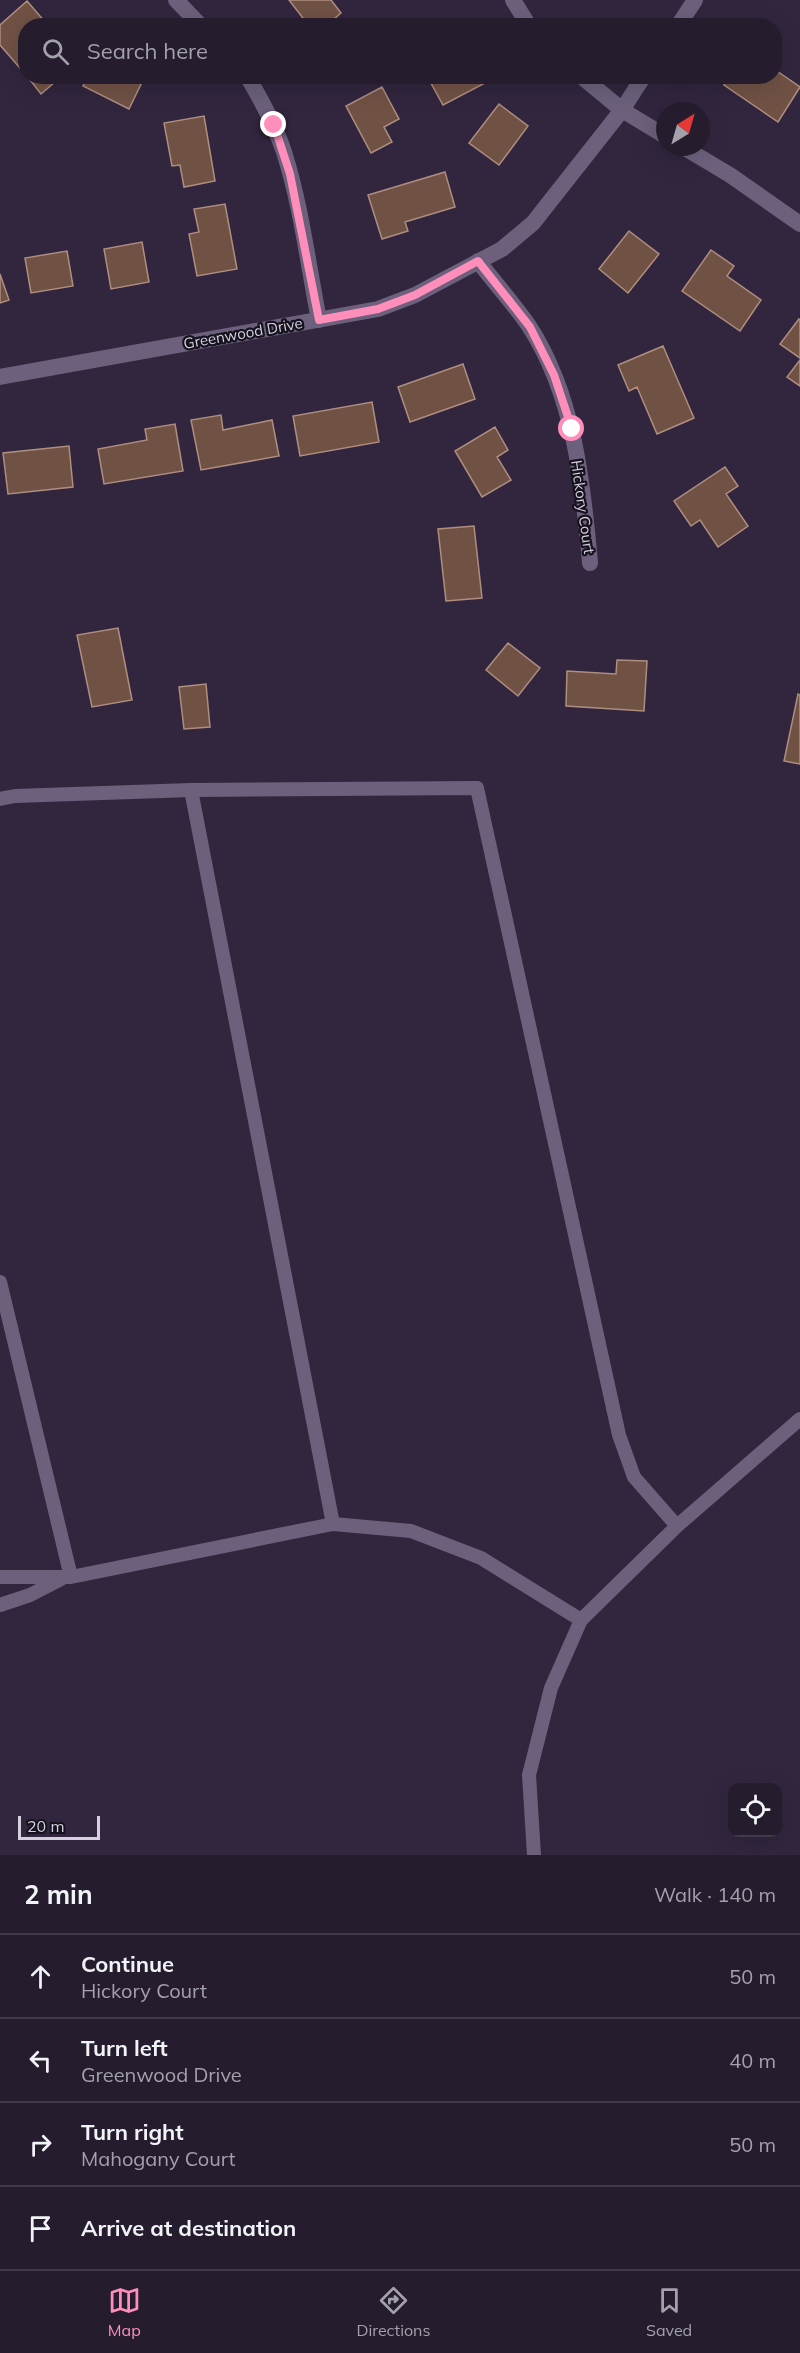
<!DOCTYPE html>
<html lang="en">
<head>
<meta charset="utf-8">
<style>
	body { margin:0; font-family:Mulish,sans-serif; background:#2d2536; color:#f1f3f6 }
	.controls { position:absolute; right:18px; bottom:18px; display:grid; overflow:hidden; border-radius:12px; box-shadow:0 6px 24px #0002 }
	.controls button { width:54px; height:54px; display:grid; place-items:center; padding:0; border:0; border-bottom:2px solid #423a4a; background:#251c2e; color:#f1f3f6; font:30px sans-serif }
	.compass { position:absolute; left:656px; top:102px; width:54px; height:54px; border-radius:50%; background:#251c2e; box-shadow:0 6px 24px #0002; rotate:37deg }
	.scale { position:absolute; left:18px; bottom:15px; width:82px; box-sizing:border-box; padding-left:6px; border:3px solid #d6cfdf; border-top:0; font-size:16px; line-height:21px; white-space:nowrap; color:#d6cfdf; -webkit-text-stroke:4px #16121d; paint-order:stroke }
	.stop { position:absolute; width:18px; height:18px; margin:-14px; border:4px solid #ff8ebb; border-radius:50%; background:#fff }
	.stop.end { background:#ff8ebb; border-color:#fff; box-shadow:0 2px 6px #0008 }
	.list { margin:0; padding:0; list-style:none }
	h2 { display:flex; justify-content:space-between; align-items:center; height:78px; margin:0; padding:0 24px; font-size:26px }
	h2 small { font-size:20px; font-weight:400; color:#a3a1aa }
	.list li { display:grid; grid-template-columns:39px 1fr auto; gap:18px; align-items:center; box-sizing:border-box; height:84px; padding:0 24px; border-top:2px solid #423a4a }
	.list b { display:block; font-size:22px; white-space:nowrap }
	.list p { margin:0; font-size:20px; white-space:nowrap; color:#a3a1aa }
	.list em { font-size:20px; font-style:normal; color:#a3a1aa }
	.icon { flex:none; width:33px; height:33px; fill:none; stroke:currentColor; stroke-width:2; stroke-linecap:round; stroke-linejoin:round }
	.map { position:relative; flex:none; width:800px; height:1855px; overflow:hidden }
	.search { position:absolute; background:#251c2e; box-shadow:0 6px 24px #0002; left:18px; right:18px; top:18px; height:66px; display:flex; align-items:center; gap:15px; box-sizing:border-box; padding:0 21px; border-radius:24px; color:#a3a1aa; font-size:22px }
	.sheet { height:414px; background:#251c2e }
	nav { display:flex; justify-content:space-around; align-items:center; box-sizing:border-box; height:84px; border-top:2px solid #423a4a; background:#251c2e; font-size:16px; color:#a3a1aa }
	nav a { display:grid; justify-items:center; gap:3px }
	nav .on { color:#ff8ebb }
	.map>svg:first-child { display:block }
</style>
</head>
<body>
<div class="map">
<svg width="800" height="1855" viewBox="0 0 800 1855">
	<rect width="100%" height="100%" fill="#31263e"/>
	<path fill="#705245" stroke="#af8e80" stroke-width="1.5" d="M289,0H331L341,13L326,26H309Z
		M27,1L46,23L44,26H26V75L0,45V25Z
		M774,69L800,87L778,122L724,85L730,76H774Z
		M27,76H62L41,94Z
		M88,76H145L129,109L83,86Z
		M427,76H484L487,82L443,105Z
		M382,87L399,119L384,127L392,142L371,153L346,106Z
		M499,104L528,126L499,165L469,143Z
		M204,116L215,181L184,187L180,165L172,166L164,123Z
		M445,172L455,207L405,222L408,231L382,239L368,195Z
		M225,204L237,269L197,276L189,234L199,232L194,209Z
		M629,231L659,254L628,293L599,269Z
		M142,242L149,282L111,289L104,249Z
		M711,250L734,266L727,276L761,300L740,331L682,291Z
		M67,251L73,286L31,293L25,258Z
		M0,274L9,300L0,303Z
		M799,319L800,320V358L780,344Z
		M663,346L694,418L657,434L637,387L629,391L618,365Z
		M800,360V386L787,377Z
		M463,364L475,399L410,422L398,387Z
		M372,402L379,442L300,456L293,416Z
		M221,415L223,430L272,420L279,456L201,470L191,420Z
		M175,424L183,471L104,484L98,449L147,440L145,429Z
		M495,427L508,450L497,457L511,480L482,497L455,451Z
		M69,446L73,487L8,494L3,453Z
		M725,467L738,486L726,494L748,526L718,547L700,520L691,526L674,501Z
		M474,526L482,598L446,601L438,529Z
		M118,628L132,700L92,707L77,635Z
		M508,643L540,668L518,696L486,670Z
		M617,660L647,661L644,711L566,706L567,671L616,674Z
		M206,684L210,727L184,729L179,687Z
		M798,694L800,695V764L784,761Z"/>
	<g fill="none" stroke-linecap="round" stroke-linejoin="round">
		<path stroke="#6c607c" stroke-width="14" d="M191,790L333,1524
			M0,799L15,796L191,790L477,788L619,1435L634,1477L677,1526L581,1620L551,1688L529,1775L534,1855
			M0,1282L71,1577L333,1524L411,1531L481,1558L581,1620
			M677,1526L800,1419
			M0,1577H71
			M0,1605L30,1595L61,1579"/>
		<path stroke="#6c607c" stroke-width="16" d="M176,0L201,26
			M513,0L529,26
			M678,26L695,0
			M247,76C262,101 275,125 284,152C301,205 308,264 319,320
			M581,76L622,110L665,136
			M683,147L730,175L800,224
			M478,261C495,283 514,304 529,326C574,395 583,483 590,563
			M0,377L378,309L415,295L502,249L533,223L622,110L644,76"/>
	</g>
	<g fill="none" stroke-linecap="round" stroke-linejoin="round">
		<path stroke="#ff8ebb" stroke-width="8" d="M274,125L290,174L319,320L378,309L415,295L478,261L530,327L554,375L572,429"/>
	</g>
	<g text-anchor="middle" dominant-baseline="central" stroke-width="4.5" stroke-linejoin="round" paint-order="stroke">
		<g font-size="15" fill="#d6cfdf" stroke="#16121d">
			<text transform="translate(243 333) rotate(-10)">Greenwood Drive</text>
			<text transform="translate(583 507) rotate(82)">Hickory Court</text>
		</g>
	</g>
</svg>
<div class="controls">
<button><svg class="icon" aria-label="locate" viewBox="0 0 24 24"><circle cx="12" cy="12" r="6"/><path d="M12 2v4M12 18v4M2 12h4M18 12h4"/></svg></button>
</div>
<svg class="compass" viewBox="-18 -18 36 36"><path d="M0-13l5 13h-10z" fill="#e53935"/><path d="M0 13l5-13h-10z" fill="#a3a1aa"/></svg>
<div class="scale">20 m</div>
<div class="stop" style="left:572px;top:429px"></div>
<div class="stop end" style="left:274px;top:125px"></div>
<div class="search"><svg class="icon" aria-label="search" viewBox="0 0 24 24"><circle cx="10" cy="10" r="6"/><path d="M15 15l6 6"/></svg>Search here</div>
</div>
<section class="sheet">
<h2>2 min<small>Walk · 140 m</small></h2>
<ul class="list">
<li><svg class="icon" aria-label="ahead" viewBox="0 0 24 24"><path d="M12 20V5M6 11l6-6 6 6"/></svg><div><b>Continue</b><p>Hickory Court</p></div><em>50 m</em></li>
<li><svg class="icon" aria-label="left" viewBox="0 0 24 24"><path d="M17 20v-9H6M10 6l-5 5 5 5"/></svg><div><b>Turn left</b><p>Greenwood Drive</p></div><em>40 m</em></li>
<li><svg class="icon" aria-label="right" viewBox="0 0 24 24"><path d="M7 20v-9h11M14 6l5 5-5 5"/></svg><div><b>Turn right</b><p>Mahogany Court</p></div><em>50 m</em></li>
<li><svg class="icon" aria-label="arrive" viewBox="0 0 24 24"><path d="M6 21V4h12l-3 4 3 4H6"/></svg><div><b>Arrive at destination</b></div></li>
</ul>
</section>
<nav>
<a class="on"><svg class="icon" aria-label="map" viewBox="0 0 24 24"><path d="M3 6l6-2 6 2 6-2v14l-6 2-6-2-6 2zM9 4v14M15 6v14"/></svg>Map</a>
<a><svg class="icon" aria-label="directions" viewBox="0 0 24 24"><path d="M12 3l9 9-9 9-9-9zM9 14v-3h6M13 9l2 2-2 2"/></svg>Directions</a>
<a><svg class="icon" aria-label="saved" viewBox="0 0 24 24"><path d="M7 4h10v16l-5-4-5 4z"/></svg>Saved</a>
</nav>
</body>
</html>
